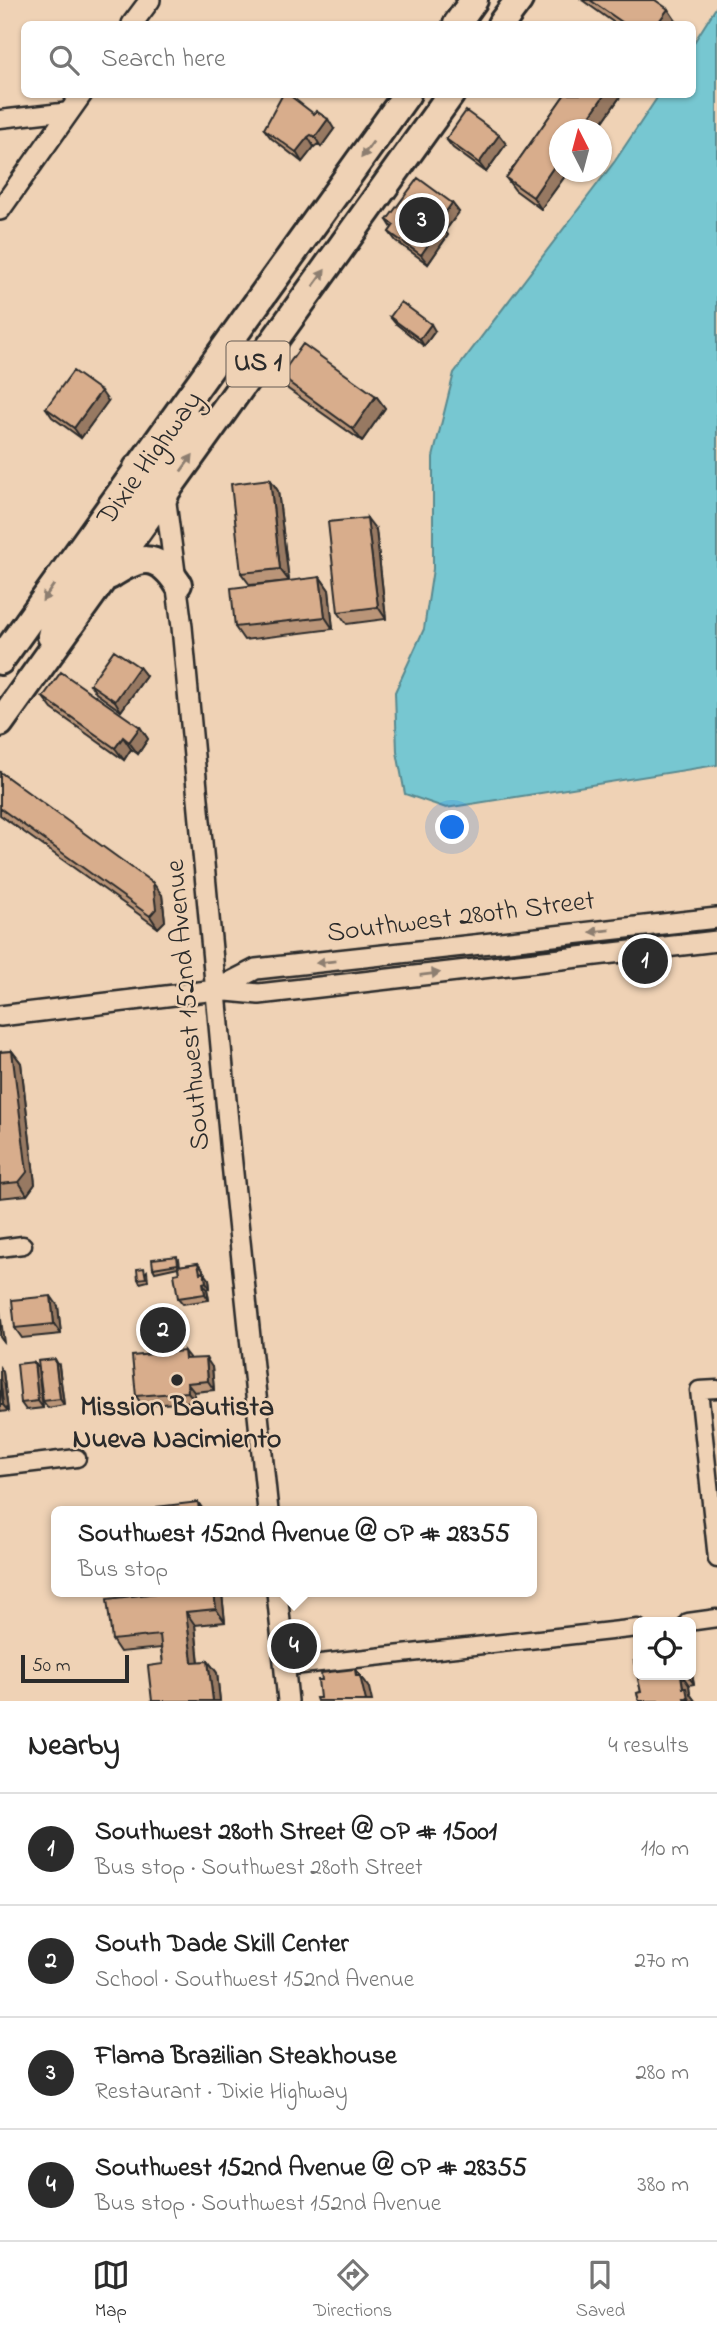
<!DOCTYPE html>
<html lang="en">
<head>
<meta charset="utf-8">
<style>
	body { margin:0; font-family:"Indie Flower",sans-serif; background:#f2f2f2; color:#222 }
	.controls { position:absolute; right:21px; bottom:21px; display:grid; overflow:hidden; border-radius:10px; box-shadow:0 2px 5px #0004 }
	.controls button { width:63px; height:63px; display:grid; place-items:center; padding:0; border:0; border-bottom:2px solid #e0e0e0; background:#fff; color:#222; font:35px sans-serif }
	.compass { position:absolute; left:549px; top:119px; width:63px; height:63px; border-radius:50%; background:#fff; box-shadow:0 2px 5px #0004; rotate:354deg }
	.scale { position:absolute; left:21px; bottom:18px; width:108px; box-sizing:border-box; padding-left:7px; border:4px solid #2b2b2b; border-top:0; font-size:19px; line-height:24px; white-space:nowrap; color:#2b2b2b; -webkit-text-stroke:5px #efd2b5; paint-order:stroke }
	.you { position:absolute; left:453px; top:828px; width:24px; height:24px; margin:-18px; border:5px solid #fff; border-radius:50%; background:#1a73e8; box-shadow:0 0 0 10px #1a73e833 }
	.badge { display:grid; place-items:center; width:46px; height:46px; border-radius:50%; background:#2b2b2b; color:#fff; font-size:23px; font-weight:700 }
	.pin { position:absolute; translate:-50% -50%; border:4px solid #fff; box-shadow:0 2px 7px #0006 }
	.popup { position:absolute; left:51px; top:1506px; width:486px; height:91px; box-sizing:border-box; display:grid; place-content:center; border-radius:10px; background:#fff; filter:drop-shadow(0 2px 5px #0005); font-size:23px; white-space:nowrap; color:#767676 }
	.popup b { font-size:26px; color:#222 }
	.popup::after { content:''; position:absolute; left:50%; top:100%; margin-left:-14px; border:14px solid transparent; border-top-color:#fff }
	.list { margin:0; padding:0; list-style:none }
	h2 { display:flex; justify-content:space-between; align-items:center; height:91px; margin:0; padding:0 28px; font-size:30px }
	h2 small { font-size:23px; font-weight:400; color:#767676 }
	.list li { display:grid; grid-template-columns:46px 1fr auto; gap:21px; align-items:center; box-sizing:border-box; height:112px; padding:0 28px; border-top:2px solid #e0e0e0 }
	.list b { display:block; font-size:26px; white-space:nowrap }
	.list p { margin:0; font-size:23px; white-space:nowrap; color:#767676 }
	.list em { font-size:23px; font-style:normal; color:#767676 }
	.icon { flex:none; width:38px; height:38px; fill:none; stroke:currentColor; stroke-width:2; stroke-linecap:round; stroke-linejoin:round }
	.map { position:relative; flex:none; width:717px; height:1701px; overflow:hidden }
	.search { position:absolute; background:#fff; box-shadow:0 2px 5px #0004; left:21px; right:21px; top:21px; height:77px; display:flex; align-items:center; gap:18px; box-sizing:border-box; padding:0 24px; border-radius:10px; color:#767676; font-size:26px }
	.sheet { height:539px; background:#fff }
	nav { display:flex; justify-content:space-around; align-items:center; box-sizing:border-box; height:98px; border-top:2px solid #e0e0e0; background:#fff; font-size:19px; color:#767676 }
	nav a { display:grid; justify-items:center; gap:4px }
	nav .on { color:#2b2b2b }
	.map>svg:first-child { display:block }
</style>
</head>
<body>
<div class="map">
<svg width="717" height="1701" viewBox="0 0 717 1701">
	<rect width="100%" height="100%" fill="#efd2b5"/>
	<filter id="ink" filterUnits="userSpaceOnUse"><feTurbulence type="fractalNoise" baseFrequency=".0143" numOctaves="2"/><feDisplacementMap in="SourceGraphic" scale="14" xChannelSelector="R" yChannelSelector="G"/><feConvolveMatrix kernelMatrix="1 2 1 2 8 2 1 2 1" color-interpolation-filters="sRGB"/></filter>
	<g filter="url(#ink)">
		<path fill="#77c7d1" stroke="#59898f" stroke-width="2" d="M717,6V765L446,808L405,794L397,752L395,692L424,629L433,569V457L454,373L615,161L659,95L692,94L693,44Z"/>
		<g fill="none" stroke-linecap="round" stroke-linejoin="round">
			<g stroke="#2b2b2b" stroke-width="21">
				<path id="minor" d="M0,119L70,111
					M0,1248L23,1245
					M717,1389L699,1390L717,1559
					M0,1467L77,1458
					M688,1622L717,1618
					M284,1667L638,1628"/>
			</g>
			<g stroke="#2b2b2b" stroke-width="24">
				<path id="tertiary" d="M132,24L150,0
					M0,210L82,94
					M165,495L182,627L231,1154L268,1511
					M217,989L256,969L717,918
					M0,1016L216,990L259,994L717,941
					M277,1592L288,1701"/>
			</g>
			<g stroke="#2b2b2b" stroke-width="32">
				<path id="trunk" d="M457,24L474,0
					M501,24L519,0
					M165,495L163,463L192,422
					M109,576C138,557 156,550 178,584
					M51,636L56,616L141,494C146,482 146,477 137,468
					M0,661L407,94
					M0,723L451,94"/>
			</g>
			<use href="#minor" stroke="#efd2b5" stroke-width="16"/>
			<use href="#tertiary" stroke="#efd2b5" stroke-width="19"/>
			<use href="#trunk" stroke="#efd2b5" stroke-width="26"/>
		</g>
		<path fill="#ba9578" stroke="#2b2b2b" stroke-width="2" d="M582,0H655L676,21L674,24H616Z
			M565,94H622L597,130H559V172H568L541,209L515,190L506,178Z
			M264,129H334L321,147L318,144L314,147L302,162L271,138Z
			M499,135L506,144L486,172L453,148L446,139Z
			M452,203L459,212L445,231L448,235L428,264L396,241L389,232L392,228L387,220Z
			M390,317L435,331L424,346L395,323Z
			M280,376L376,396L385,408L362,441L288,389Z
			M108,401L81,438L52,417L46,408Z
			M270,479L278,491L289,581L250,585L241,573Z
			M376,530L386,619L347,624L338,612Z
			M320,577L329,590L333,629L244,640L235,627Z
			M139,667L146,676L121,711L96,693L90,684Z
			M43,697L140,727L148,739L138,754L131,749L124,760L52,709Z
			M0,772L162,895L165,921L158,928L0,815Z
			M12,1051L21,1063L35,1184L27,1195L0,1198V1052Z
			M179,1259L180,1266L198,1263L203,1269V1272L209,1279L210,1288L207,1289L209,1300L183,1304L178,1298L179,1273L178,1267L155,1272L153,1268Z
			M147,1271L148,1281L140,1283L138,1279Z
			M58,1306L61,1334L22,1338L15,1328Z
			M190,1359L212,1367L214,1390L194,1392L195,1401L143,1406L136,1396Z
			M34,1362L38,1368L43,1408L26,1410L21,1403Z
			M59,1366L64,1405L48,1408L43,1401Z
			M0,1368L3,1372L8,1411L0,1412Z
			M222,1594L225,1622L195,1625L199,1662L208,1661L217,1673L220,1701H152L163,1664L161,1648L120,1652L112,1640Z
			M638,1643V1675H691V1667L694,1684L689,1685L690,1694L695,1701H639L637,1693L641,1692L634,1661H638L635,1644Z"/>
		<path fill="#977962" stroke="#2b2b2b" stroke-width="2" d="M668,9L676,21L674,24H657Z
			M605,94H622L597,130H580Z
			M328,119L334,129L321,147L315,137Z
			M499,135L506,144L486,172L479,163Z
			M308,137L314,147L302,162L296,152Z
			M559,159V172H568L541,209L533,197Z
			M452,203L459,212L445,231L448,235L428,264L421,255L438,223Z
			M431,324L435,331L424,346L420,339Z
			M101,391L108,401L81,438L74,428Z
			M376,396L385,408L362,441L353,429Z
			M270,479L278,491L289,581L280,569Z
			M367,518L376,530L386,619L378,607Z
			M320,577L329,590L333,629L325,617Z
			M139,667L146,676L121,711L115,701Z
			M140,727L148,739L138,754L129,742Z
			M123,737L131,749L124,760L115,748Z
			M153,883L162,895L165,921L158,928L150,916Z
			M12,1051L21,1063L35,1184L27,1195L19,1182Z
			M204,1272L209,1279L210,1288L206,1282Z
			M203,1283L207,1289L209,1300L205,1294Z
			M51,1296L58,1306L61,1334L54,1324Z
			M0,1311L4,1343L0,1337Z
			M184,1351L191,1360L185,1359Z
			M206,1358L212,1367L214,1390L208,1381Z
			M55,1359L59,1366L64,1405L60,1399Z
			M34,1362L38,1368L43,1408L38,1401Z
			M0,1368L3,1372L8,1411L3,1405L0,1378Z
			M187,1383L194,1392L195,1401L188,1392Z
			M198,1502L204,1511H199Z
			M213,1592H220L222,1594L225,1622L216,1609Z
			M186,1612L195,1625L200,1675L192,1662Z
			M208,1661L217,1673L220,1701H213Z
			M691,1667V1669L694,1684L687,1675H691Z
			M355,1669L369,1688L372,1701H366L356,1676Z
			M681,1675H682L689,1685L690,1694L695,1701H690L688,1698L683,1688Z"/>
		<path fill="#d8ad8c" stroke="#2b2b2b" stroke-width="2" d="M590,0H655L668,9L657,24H625Z
			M283,94H288L314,114L316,111L328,119L315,137L311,135L308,137L296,152L264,129Z
			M565,94H605L580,130H559V159L533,197L506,178Z
			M466,111L499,135L479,163L446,139Z
			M418,178L452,203L438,223L441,226L421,255L389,232L394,225L387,220Z
			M401,302L431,324L420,339L390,317Z
			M303,344L376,396L353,429L280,376Z
			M73,371L101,391L74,428L46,408Z
			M270,479L280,569L241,573L231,484Z
			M367,518L378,607L338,612L328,522Z
			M320,577L325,617L235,627L231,588Z
			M114,650L139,667L115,701L90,684Z
			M61,672L140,727L129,742L123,737L115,748L43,697Z
			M0,772L153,883L156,909L150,916L0,808Z
			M12,1051L27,1172L19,1182L0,1184V1052Z
			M177,1256L178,1264L153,1268L152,1259Z
			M198,1263L200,1273L204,1272L206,1282L203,1283L205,1294L178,1298L174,1274L179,1273L178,1266Z
			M144,1268L146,1278L138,1279L137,1269Z
			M51,1296L54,1324L15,1328L12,1300Z
			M184,1351L185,1359L206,1358L208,1381L187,1383L188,1392L136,1396L132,1356Z
			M55,1359L60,1399L43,1401L38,1361Z
			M34,1362L38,1401L21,1403L17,1364Z
			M0,1378L3,1405H0Z
			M198,1502L199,1511H157V1507Z
			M166,1592H214L216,1609L186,1612L192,1662L208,1661L213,1701H152L148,1666L163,1664L160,1635L112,1640L107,1599Z
			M638,1643V1675H681L683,1688H686L688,1698H684L685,1701H639L637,1693L641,1692L634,1661H638L635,1644Z
			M355,1669L356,1676H360L366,1701H317L316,1698H320L318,1680H322L321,1673Z"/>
		<defs><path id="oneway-solid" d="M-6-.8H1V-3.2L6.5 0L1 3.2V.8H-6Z" transform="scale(1.75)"/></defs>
		<g fill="#8d7e70">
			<use href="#oneway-solid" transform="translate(367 150) rotate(126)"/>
			<use href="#oneway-solid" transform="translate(319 278) rotate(-54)"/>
			<use href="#oneway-solid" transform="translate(187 463) rotate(-54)"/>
			<use href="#oneway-solid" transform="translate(48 593) rotate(125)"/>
			<use href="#oneway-solid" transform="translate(600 931) rotate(174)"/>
			<use href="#oneway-solid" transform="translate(326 962) rotate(174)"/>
			<use href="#oneway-solid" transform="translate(430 974) rotate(-7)"/>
		</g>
	</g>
	<circle fill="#2b2b2b" stroke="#efd2b5" stroke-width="2.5" cx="177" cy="1380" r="7"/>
	<g text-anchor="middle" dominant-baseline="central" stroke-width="5" stroke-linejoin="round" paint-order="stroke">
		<rect fill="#efd2b5" stroke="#665d54" stroke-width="2" x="226.5" y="341.5" width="63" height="45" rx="5"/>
		<g font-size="26" font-weight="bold" fill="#2b2b2b">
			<text x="258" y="364">US 1</text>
		</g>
		<g font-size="28" fill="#2b2b2b" stroke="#efd2b5">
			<text transform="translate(151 459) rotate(-54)">Dixie Highway</text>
			<text transform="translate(461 918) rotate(-7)">Southwest 280th Street</text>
			<text transform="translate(189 1005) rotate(-95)">Southwest 152nd Avenue</text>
		</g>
		<g font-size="28" font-weight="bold" fill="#2b2b2b" stroke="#efd2b5">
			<text x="177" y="1408">Mission Bautista<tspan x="177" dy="32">Nueva Nacimiento</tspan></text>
		</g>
	</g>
</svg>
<div class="controls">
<button><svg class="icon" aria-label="locate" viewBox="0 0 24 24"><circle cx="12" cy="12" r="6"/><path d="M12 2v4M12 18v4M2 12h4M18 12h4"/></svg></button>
</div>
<svg class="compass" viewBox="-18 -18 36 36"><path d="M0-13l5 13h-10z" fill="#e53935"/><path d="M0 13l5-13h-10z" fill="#767676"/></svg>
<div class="scale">50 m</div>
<div class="you"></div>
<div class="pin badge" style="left:645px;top:961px">1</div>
<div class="pin badge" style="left:163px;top:1330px">2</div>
<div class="pin badge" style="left:422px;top:220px">3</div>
<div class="pin badge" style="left:294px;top:1646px">4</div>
<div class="popup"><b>Southwest 152nd Avenue @ OP # 28355</b>Bus stop</div>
<div class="search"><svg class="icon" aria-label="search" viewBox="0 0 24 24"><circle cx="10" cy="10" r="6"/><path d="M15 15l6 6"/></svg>Search here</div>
</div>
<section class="sheet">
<h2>Nearby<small>4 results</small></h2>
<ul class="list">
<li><span class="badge">1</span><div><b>Southwest 280th Street @ OP # 15001</b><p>Bus stop · Southwest 280th Street</p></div><em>110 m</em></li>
<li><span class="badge">2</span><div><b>South Dade Skill Center</b><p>School · Southwest 152nd Avenue</p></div><em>270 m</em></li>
<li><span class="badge">3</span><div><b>Flama Brazilian Steakhouse</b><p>Restaurant · Dixie Highway</p></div><em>280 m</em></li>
<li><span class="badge">4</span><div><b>Southwest 152nd Avenue @ OP # 28355</b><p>Bus stop · Southwest 152nd Avenue</p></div><em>380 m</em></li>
</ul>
</section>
<nav>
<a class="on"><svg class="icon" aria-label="map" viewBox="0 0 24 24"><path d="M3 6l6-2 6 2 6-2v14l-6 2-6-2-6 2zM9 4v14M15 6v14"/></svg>Map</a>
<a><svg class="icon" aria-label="directions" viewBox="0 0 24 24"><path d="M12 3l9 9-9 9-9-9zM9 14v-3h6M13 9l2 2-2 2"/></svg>Directions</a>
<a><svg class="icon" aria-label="saved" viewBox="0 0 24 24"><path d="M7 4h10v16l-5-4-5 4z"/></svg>Saved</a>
</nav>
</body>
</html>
